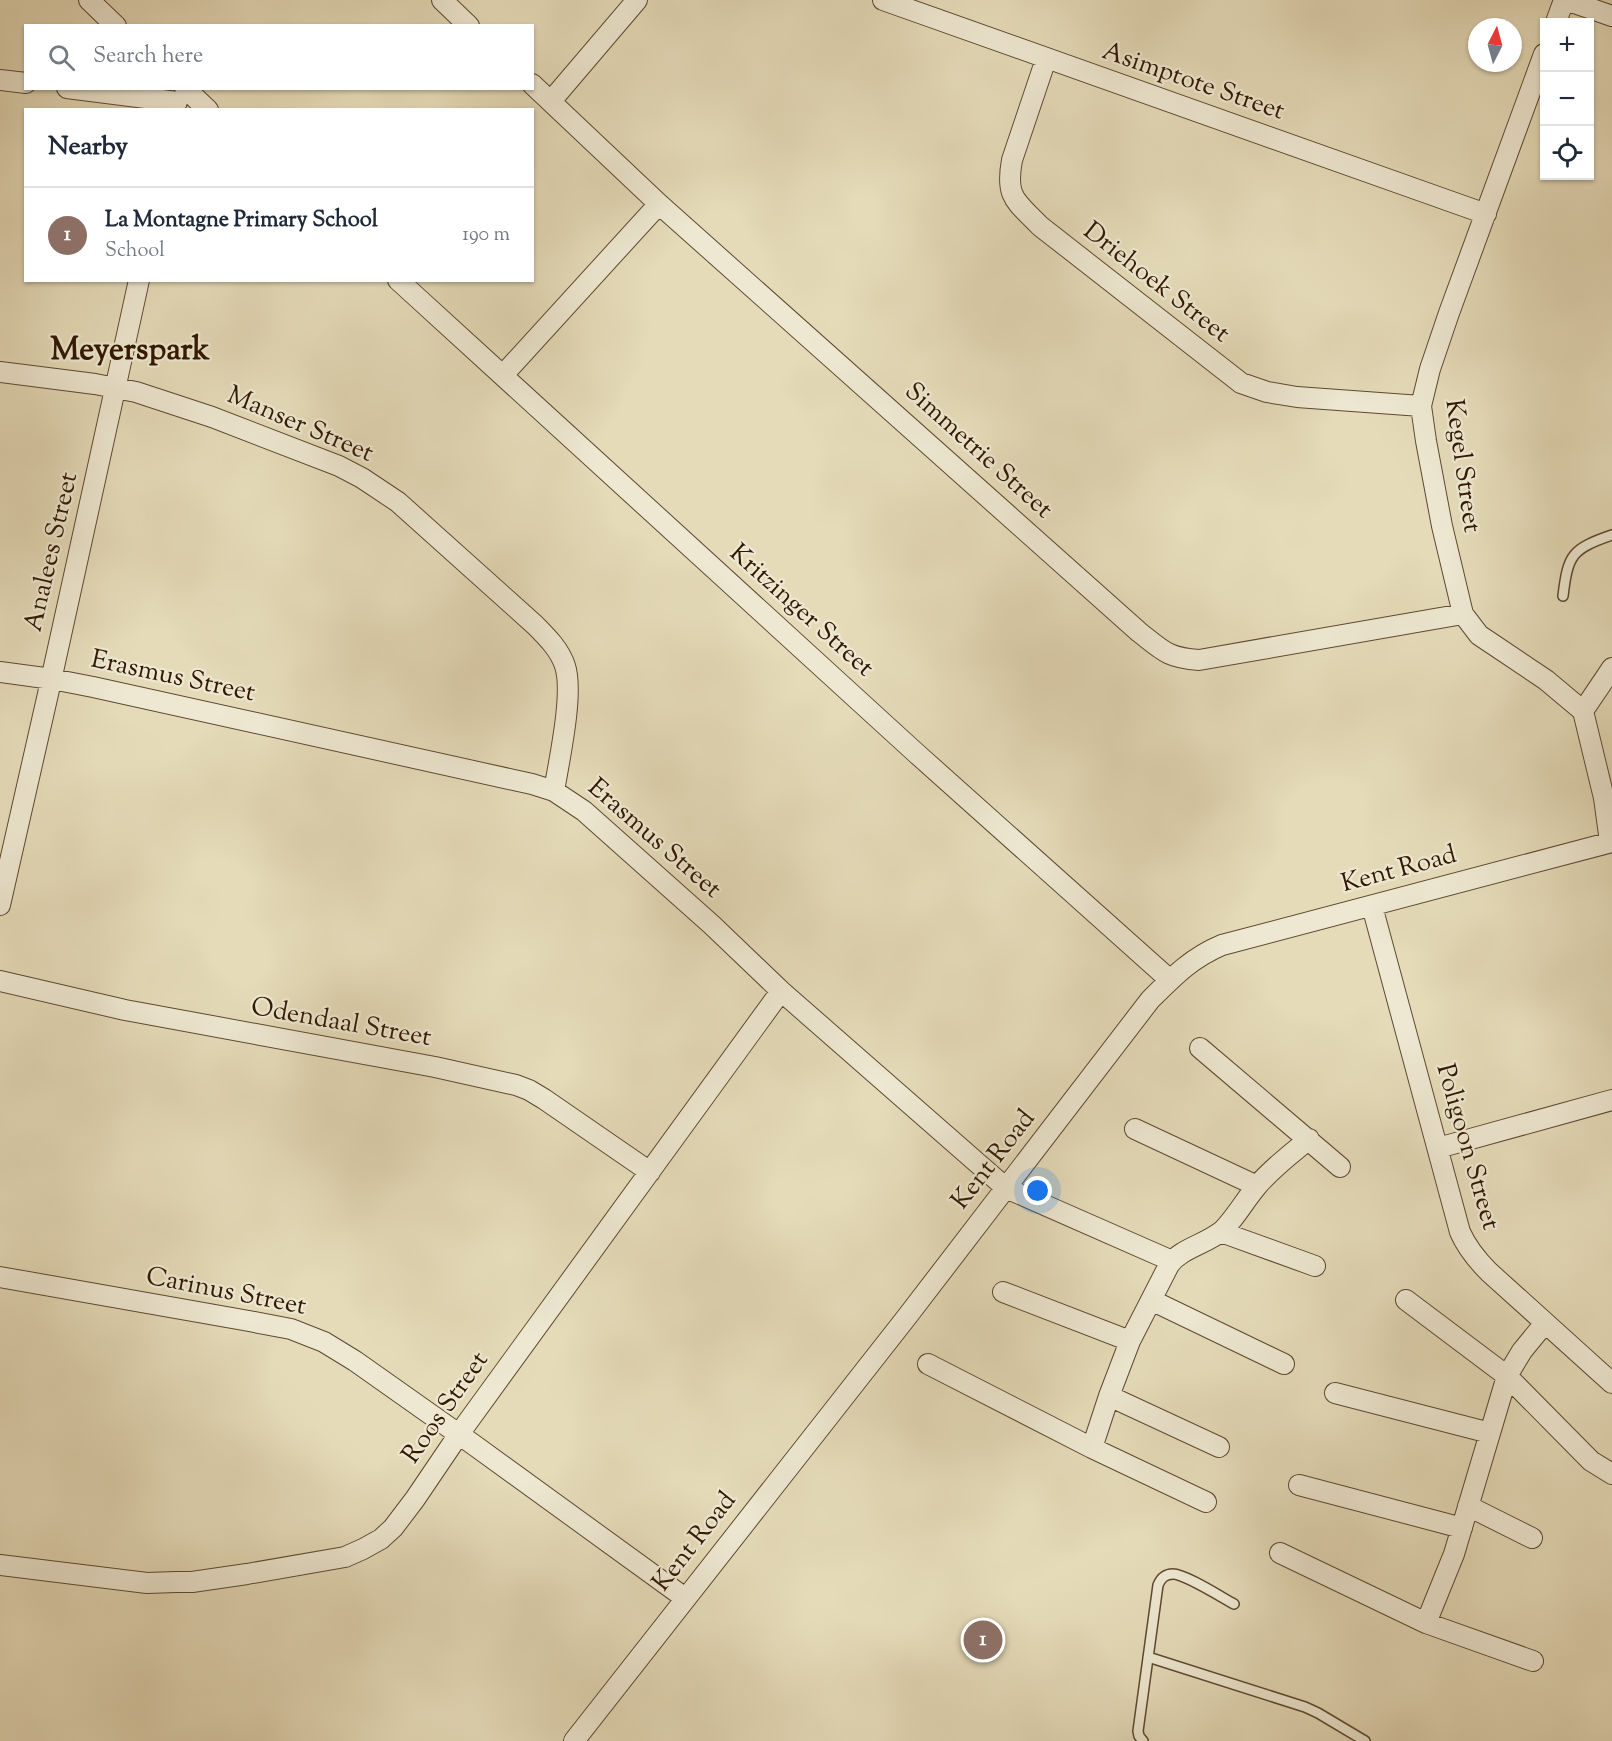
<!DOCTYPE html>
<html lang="en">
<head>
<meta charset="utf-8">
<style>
	body { margin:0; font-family:"Sorts Mill Goudy",serif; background:#f6f6f7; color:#1f2937 }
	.controls { position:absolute; right:18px; top:18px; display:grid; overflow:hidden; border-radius:0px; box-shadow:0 2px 4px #0004 }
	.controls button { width:54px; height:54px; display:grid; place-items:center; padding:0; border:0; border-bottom:2px solid #e0e1e3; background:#fff; color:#1f2937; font:30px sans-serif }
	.compass { position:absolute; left:1468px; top:18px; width:54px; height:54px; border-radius:50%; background:#fff; box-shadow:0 2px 4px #0004; rotate:6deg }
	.you { position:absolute; left:1038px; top:1191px; width:21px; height:21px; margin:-15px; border:4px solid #fff; border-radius:50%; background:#1a73e8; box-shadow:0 0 0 9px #1a73e833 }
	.badge { display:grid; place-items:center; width:39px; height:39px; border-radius:50%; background:#b45309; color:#fff; font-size:20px; font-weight:700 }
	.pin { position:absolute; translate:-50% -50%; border:3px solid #fff; box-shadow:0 2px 6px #0006 }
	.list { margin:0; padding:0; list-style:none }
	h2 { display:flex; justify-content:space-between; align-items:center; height:78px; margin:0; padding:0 24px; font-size:26px }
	h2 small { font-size:20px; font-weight:400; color:#747a83 }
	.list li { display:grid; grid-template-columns:39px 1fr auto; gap:18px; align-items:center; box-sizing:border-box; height:96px; padding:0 24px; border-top:2px solid #e0e1e3 }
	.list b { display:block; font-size:22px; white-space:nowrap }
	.list p { margin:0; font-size:20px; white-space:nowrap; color:#747a83 }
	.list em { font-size:20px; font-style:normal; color:#747a83 }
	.icon { flex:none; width:33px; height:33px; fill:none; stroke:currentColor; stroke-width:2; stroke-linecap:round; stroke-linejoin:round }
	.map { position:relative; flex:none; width:1612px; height:1741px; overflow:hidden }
	.search { position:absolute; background:#fff; box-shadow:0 2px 4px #0004; left:24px; top:24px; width:510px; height:66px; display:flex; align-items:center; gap:15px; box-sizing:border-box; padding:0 21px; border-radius:0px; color:#747a83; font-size:22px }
	.panel { position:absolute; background:#fff; box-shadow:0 2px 4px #0004; left:24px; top:108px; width:510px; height:174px; border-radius:0px }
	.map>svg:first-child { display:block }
</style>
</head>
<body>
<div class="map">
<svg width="1612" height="1741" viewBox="0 0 1612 1741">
	<rect width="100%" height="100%" fill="#e5dbb9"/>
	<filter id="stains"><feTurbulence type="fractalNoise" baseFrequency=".00333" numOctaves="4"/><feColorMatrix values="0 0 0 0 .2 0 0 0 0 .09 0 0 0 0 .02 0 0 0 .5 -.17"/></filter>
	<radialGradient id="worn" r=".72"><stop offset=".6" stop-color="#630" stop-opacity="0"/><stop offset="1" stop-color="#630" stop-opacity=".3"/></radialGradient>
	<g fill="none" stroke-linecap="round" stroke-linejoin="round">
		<g stroke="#5e4930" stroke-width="12">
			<path id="lane" d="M1563,596C1568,554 1572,549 1612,535
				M1148,1657L1305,1707L1318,1713L1365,1741
				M1143,1741L1139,1736L1138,1731L1158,1585C1161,1578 1165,1574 1173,1574C1185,1574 1221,1597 1234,1604"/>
		</g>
		<g stroke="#5e4930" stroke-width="22">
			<path id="street" d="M89,0L116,26
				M442,0L469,26
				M883,0L1486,214
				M1566,0L1612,16
				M1556,22L1564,0
				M1544,54L1449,313L1430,369L1421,406L1426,441L1442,526L1463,614L1479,635L1546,680L1583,711L1604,798L1610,842
				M1046,59L1012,160C1005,198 1016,201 1040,226L1241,383L1267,392L1297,397L1421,406
				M0,80L26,83
				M532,84L659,204L1139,632C1163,651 1168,658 1199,660L1463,614
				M67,88L177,102
				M185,88L208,110
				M551,101L637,0
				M398,280L916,753L1170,980
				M0,372L95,384L136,392L212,417L339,466L362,478L398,502L535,625C547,637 560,650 565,666C574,693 559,761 554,791
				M503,375L659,204
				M0,672L52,679L93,687L532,784L554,791L584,811L712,925L781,991L1006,1188L1172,1261
				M1583,711L1612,668
				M0,905L48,694L139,280
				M1372,906L1460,1232C1467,1248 1476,1259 1489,1272L1612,1383
				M0,981L125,1010L435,1067L516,1085L529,1090L544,1099L650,1172
				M1200,1048L1340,1167
				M1135,1129L1257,1186
				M1438,1148L1612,1100
				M1221,1232L1315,1266
				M0,1277L249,1321L291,1329L324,1342L355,1361L474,1445L685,1598
				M1003,1292L1130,1341
				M1151,1300L1284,1364
				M1406,1300L1507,1376L1591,1461L1612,1474
				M928,1364L1092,1448L1206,1502
				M1335,1393L1490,1433
				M1109,1396L1219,1447
				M1092,1448L1109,1396L1130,1341L1169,1265C1181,1248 1207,1244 1223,1230C1236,1217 1245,1200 1257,1186C1272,1168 1291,1154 1309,1139
				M1299,1485L1462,1528
				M1468,1506L1532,1538
				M1280,1553L1426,1623L1533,1661
				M0,1565L147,1583L176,1582H192L247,1574L345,1557L363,1549L381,1539L393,1528L415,1499L459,1434L781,991
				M1426,1623L1454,1554L1507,1376L1522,1351L1545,1323
				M574,1741L906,1318L1150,1000C1173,977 1191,958 1222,945L1612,842"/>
		</g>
		<use href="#lane" stroke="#eee8d2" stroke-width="9"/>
		<use href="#street" stroke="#eee8d2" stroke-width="20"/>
	</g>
	<g text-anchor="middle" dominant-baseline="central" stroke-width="4.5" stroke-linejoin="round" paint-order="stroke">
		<g font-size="26" fill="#311802" stroke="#eee8d2">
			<text transform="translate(1193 82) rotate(19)">Asimptote Street</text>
			<text transform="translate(1156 283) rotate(38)">Driehoek Street</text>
			<text transform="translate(300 425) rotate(23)">Manser Street</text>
			<text transform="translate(978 451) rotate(42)">Simmetrie Street</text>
			<text transform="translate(1462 466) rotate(82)">Kegel Street</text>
			<text transform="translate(52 552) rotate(-77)">Analees Street</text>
			<text transform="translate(801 611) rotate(42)">Kritzinger Street</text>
			<text transform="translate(173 677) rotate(12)">Erasmus Street</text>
			<text transform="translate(654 839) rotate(41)">Erasmus Street</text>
			<text transform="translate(1399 870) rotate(-15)">Kent Road</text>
			<text transform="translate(341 1023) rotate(10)">Odendaal Street</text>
			<text transform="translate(1467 1147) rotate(74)">Poligoon Street</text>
			<text transform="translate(994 1160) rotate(-52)">Kent Road</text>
			<text transform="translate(226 1292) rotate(11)">Carinus Street</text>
			<text transform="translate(446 1408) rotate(-55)">Roos Street</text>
			<text transform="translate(695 1542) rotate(-52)">Kent Road</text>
		</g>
		<g font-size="32" font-weight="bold" fill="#311802" stroke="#eee8d2">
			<text x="130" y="351">Meyerspark</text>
		</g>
	</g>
	<rect width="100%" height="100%" filter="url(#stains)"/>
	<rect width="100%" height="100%" fill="url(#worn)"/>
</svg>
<div class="controls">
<button>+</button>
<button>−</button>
<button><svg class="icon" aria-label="locate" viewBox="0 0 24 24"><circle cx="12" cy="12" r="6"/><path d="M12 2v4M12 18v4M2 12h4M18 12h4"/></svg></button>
</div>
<svg class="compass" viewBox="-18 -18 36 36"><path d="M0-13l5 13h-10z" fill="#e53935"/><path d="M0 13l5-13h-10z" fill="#747a83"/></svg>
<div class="you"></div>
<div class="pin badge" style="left:983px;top:1640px;background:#8d6e63">1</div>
<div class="search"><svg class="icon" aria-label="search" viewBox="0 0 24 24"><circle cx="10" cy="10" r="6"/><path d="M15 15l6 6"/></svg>Search here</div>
<section class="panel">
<h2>Nearby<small></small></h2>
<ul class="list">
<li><span class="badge" style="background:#8d6e63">1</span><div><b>La Montagne Primary School</b><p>School</p></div><em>190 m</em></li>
</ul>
</section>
</div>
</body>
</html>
